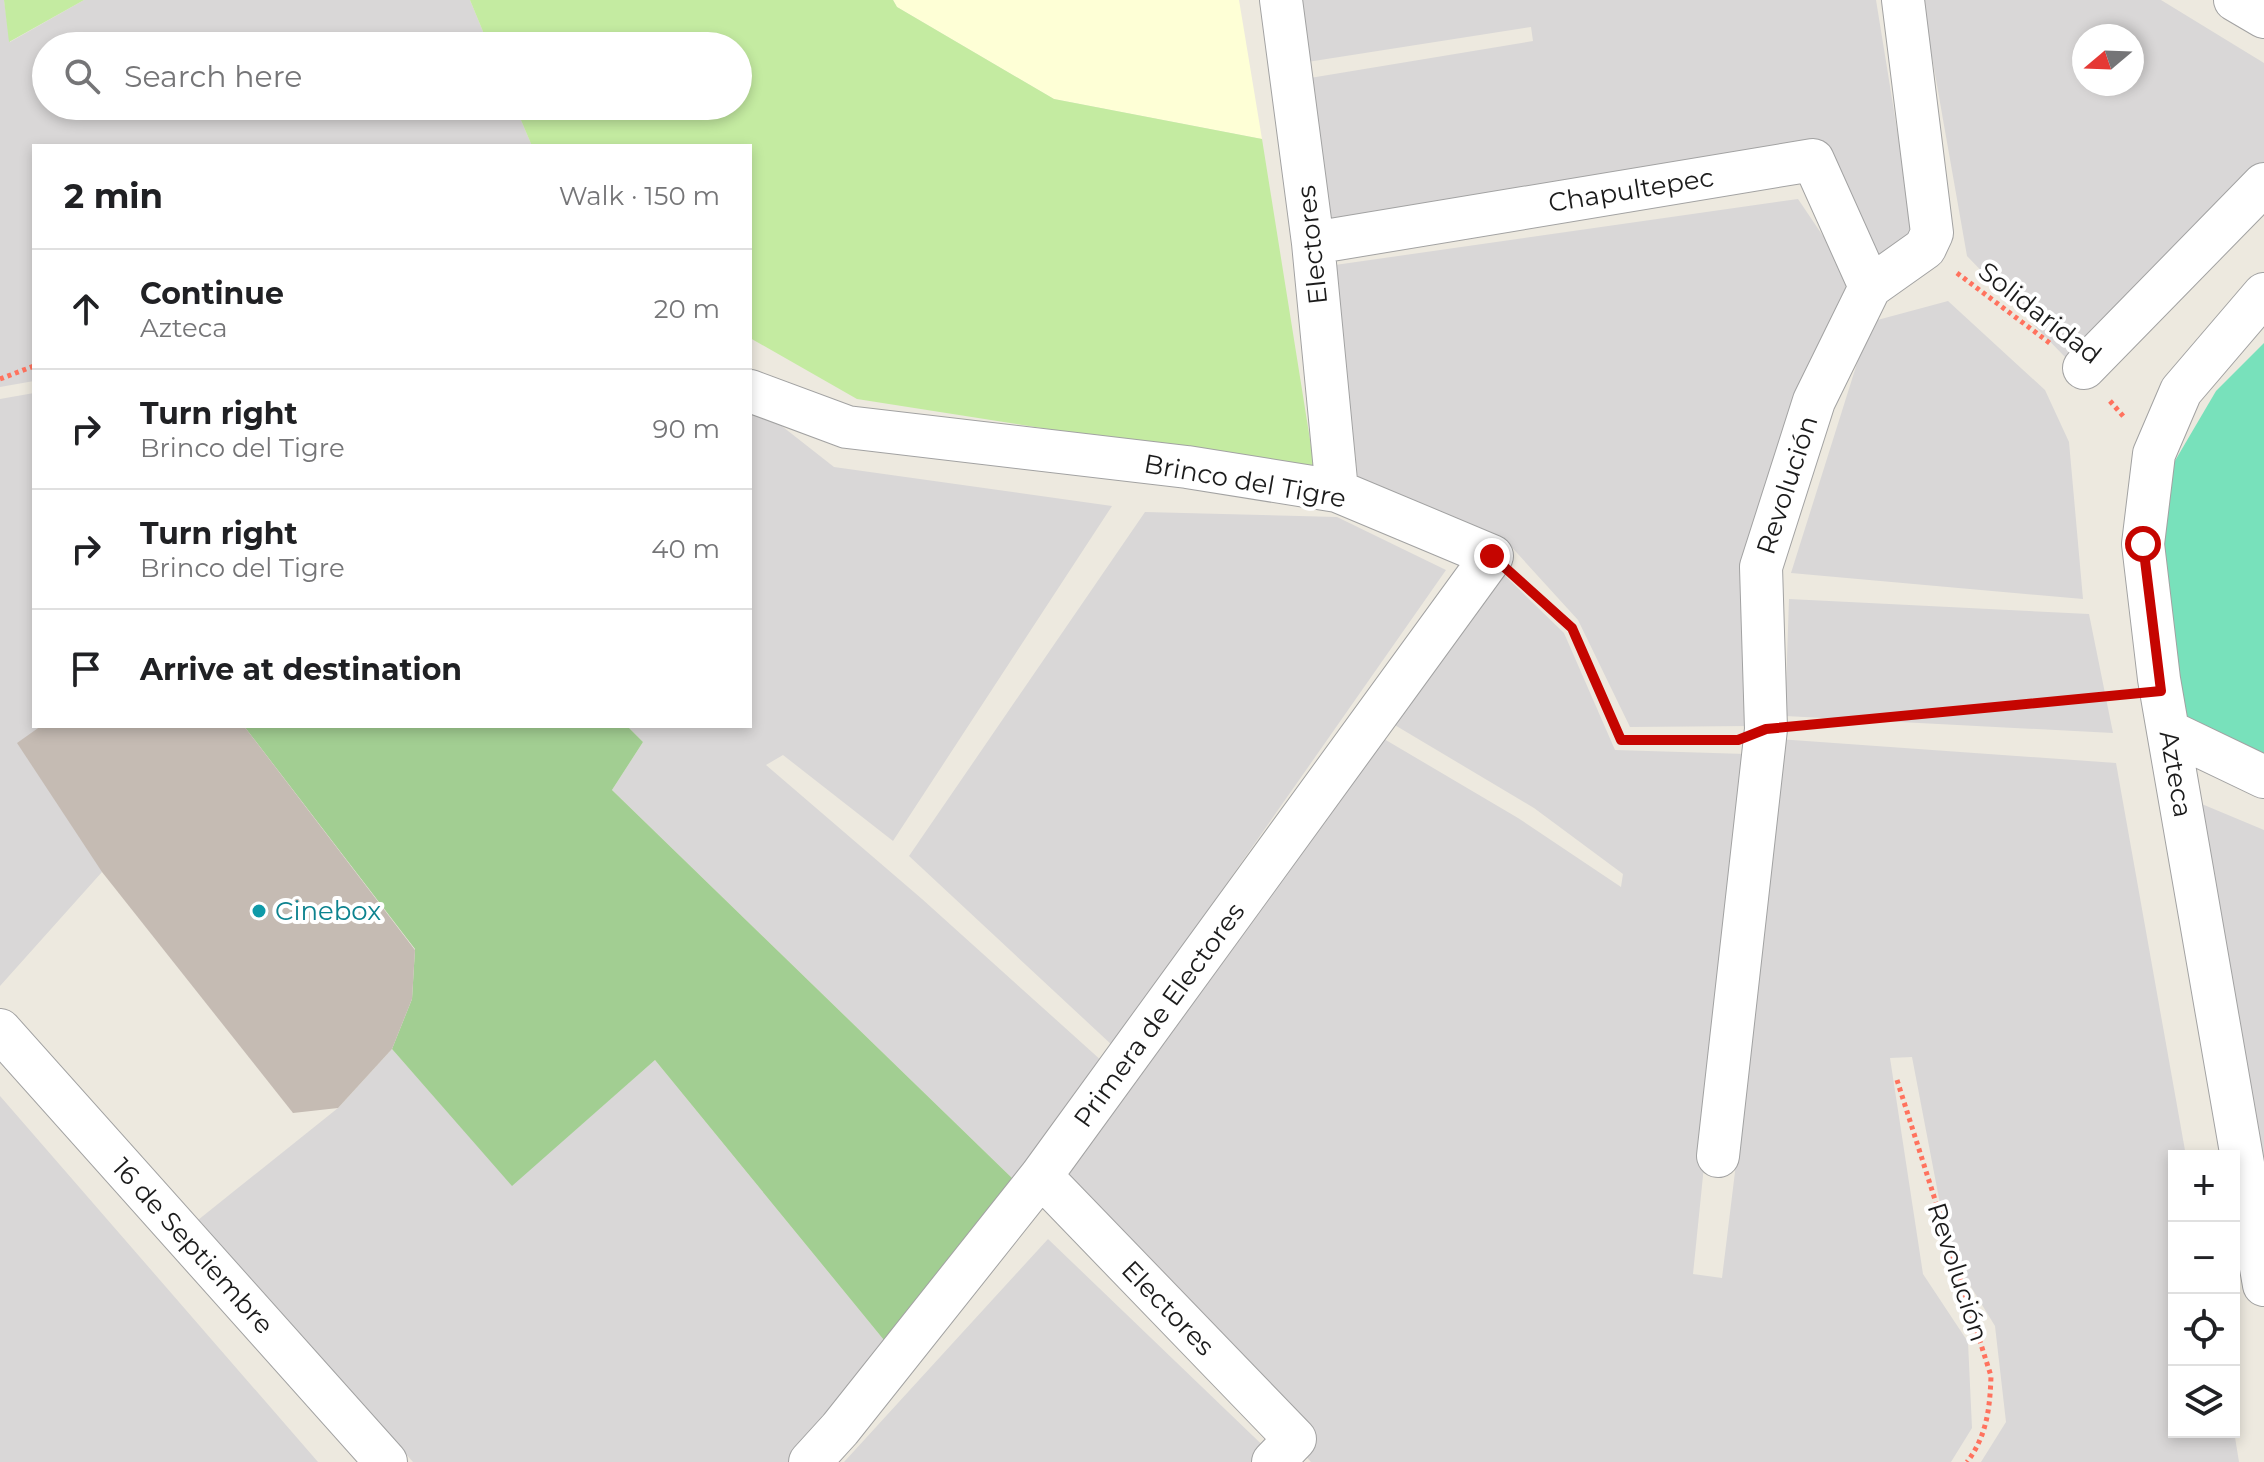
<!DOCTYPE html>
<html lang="en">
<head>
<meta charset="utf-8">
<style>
	body { margin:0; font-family:Montserrat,sans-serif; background:#f6f6f6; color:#202124 }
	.controls { position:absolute; right:24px; bottom:24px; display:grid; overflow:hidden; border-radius:0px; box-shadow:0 4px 12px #0003 }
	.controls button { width:72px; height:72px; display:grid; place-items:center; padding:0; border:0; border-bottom:2px solid #e0e0e0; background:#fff; color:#202124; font:40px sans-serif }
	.compass { position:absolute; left:2072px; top:24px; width:72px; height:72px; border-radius:50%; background:#fff; box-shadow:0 4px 12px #0003; rotate:251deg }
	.stop { position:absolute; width:24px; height:24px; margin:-18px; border:6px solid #c50500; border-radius:50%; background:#fff }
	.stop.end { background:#c50500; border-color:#fff; box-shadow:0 2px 8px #0008 }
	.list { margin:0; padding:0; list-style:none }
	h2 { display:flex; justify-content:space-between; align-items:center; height:104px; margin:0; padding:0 32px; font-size:34px }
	h2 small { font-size:26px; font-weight:400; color:#757577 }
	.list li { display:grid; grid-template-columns:52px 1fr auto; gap:24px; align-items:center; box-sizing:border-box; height:120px; padding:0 32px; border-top:2px solid #e0e0e0 }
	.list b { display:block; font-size:30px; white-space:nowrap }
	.list p { margin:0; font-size:26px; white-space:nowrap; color:#757577 }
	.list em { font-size:26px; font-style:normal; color:#757577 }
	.icon { flex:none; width:44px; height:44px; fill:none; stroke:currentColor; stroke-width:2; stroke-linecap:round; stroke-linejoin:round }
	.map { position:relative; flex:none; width:2264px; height:1462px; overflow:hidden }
	.search { position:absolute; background:#fff; box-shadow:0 4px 12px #0003; left:32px; top:32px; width:720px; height:88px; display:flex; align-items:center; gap:20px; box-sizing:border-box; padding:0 28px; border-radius:44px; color:#757577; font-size:30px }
	.panel { position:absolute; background:#fff; box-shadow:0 4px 12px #0003; left:32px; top:144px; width:720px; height:584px; border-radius:0px }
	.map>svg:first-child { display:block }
</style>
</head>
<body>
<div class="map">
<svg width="2264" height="1462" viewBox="0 0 2264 1462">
	<rect width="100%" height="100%" fill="#ede9df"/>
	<path fill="#d9d7d7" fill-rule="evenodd" d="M0,0H4L10,42L84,0H470L489,46H46V106H515L532,146H34V381L0,387Z
		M1291,0H1876L1914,234L1880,271L1823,152L1329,232L1304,79L1533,41L1531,27L1301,63Z
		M1922,0H2161L2264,63V174L2065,357L1967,256ZM2084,36H2132V84H2084Z
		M1798,199L1850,276L1754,583L1750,726L1630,727L1578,620L1507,542L1359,491L1335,265Z
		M1948,301L2045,390L2069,442L2083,599L1791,573L1870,322Z
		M34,393V726H41L102,872L0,986V399Z
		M750,401L834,467L1112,506L893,841L783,755L766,765L922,899L1103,1062L1012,1178L612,790L643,742L627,726H750Z
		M1145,512L1337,517L1446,570L1113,1046L909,856Z
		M1495,566L1564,633L1615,750L1746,754L1693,1274L1722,1278L1747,1074L1777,739L2116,763L2186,1156H2174V1432L2234,1431L2239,1462H1981L2006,1422L1995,1326L1949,1251L1912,1057L1890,1058L1923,1274L1968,1342L1972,1428L1951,1462H1311L1057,1190L1379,736L1518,818L1621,887L1623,874L1534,808L1388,721Z
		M1789,599L2089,614L2113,733L1785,716Z
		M2185,797L2264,830V1231Z
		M392,1049L512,1185L655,1060L897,1356L806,1462H413L198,1220L338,1108Z
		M0,1096L318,1462H0Z
		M1048,1239L1276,1458L1270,1462H844Z"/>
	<path fill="#feffd6" d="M893,0H1239L1262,139L1054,99L897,7Z"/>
	<path fill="#c4eba1" d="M4,0H84L9,42Z
		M470,0H893L897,7L1054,99L1262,139L1315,471L857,399L750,338V146H532L515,106H738V46H489Z"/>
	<path fill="#a2ce92" d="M244,726H627L643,742L612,790L1012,1178L897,1356L655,1060L512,1186L392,1049L412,999L415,949Z"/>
	<path fill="#78e1bb" d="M2264,343V761L2174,721L2155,582L2169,471L2216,391Z"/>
	<path fill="#c5bbb3" d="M41,726H244L415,950L412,999L392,1049L338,1108L293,1113L102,872L17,743Z"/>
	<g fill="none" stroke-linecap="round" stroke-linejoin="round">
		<g stroke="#a2a2a2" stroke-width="44">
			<path id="minor" d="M1281,0L1313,243L1337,491
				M2235,0L2264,17
				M1313,243L1813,160L1870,287
				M2264,294L2181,391L2154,454L2143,544L2159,679L2264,1285
				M2084,368L2264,184
				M750,391L847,427L1187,467L1337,491L1492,556L1041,1176L840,1429L810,1462
				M2168,731L2264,777
				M0,1030L386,1462
				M1718,1156L1766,729L1761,567L1814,401L1870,287L1925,248L1932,233L1903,0
				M1041,1176L1295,1439L1273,1462"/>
		</g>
		<path stroke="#ff725e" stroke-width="5" stroke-dasharray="4 4" stroke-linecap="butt" d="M1957,273L2051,344
			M0,379L34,366
			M2110,401L2124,417
			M1523,584L1572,628L1621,740H1723
			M1807,725L2119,695
			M1897,1080L1991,1376C1990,1407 1987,1436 1967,1462"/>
		<use href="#minor" stroke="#fff" stroke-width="42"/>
	</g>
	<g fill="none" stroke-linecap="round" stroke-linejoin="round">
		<path stroke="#c50500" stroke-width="10" d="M1492,556L1572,628L1621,740H1738L1766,729L2161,691L2143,544"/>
	</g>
	<circle fill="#0f9aa8" stroke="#fff" stroke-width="3" cx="259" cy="911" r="8"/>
	<g text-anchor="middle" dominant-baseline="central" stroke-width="8" stroke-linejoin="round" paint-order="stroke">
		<g font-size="26" fill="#1b1b1b" stroke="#fff">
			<text transform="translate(1631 190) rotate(-9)">Chapultepec</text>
			<text transform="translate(1312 245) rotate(-96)">Electores</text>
			<text transform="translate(2040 313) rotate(38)">Solidaridad</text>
			<text transform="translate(1245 481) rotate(10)">Brinco del Tigre</text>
			<text transform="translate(1787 485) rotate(-72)">Revolución</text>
			<text transform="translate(2176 774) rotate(80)">Azteca</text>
			<text transform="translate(1159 1015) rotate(-54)">Primera de Electores</text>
			<text transform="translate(193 1246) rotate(48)">16 de Septiembre</text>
			<text transform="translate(1958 1272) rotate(72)">Revolución</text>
			<text transform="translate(1168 1308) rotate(46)">Electores</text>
		</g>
		<g font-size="26" fill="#0d838f" stroke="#fff" text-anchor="start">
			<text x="275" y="911">Cinebox</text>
		</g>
	</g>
</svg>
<div class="controls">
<button>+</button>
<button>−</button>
<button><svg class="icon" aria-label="locate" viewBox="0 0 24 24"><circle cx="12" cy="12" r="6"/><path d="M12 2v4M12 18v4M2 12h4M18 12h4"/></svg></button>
<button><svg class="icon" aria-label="layers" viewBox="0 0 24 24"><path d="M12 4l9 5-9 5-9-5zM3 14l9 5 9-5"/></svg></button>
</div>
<svg class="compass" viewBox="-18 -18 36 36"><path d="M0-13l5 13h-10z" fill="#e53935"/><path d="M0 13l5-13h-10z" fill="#757577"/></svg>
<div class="stop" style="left:2143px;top:544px"></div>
<div class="stop end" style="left:1492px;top:556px"></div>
<div class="search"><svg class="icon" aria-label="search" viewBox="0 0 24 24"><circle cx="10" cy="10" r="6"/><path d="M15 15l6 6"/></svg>Search here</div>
<section class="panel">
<h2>2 min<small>Walk · 150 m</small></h2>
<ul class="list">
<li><svg class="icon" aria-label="ahead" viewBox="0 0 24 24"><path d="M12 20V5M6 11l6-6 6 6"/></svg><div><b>Continue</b><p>Azteca</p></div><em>20 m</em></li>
<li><svg class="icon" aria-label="right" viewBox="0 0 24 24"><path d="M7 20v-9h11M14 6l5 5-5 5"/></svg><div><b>Turn right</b><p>Brinco del Tigre</p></div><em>90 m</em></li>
<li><svg class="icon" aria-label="right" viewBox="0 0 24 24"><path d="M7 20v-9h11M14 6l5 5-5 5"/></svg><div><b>Turn right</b><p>Brinco del Tigre</p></div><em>40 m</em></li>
<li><svg class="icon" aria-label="arrive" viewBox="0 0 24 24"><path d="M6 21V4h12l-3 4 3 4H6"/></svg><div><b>Arrive at destination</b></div></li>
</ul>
</section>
</div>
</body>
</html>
